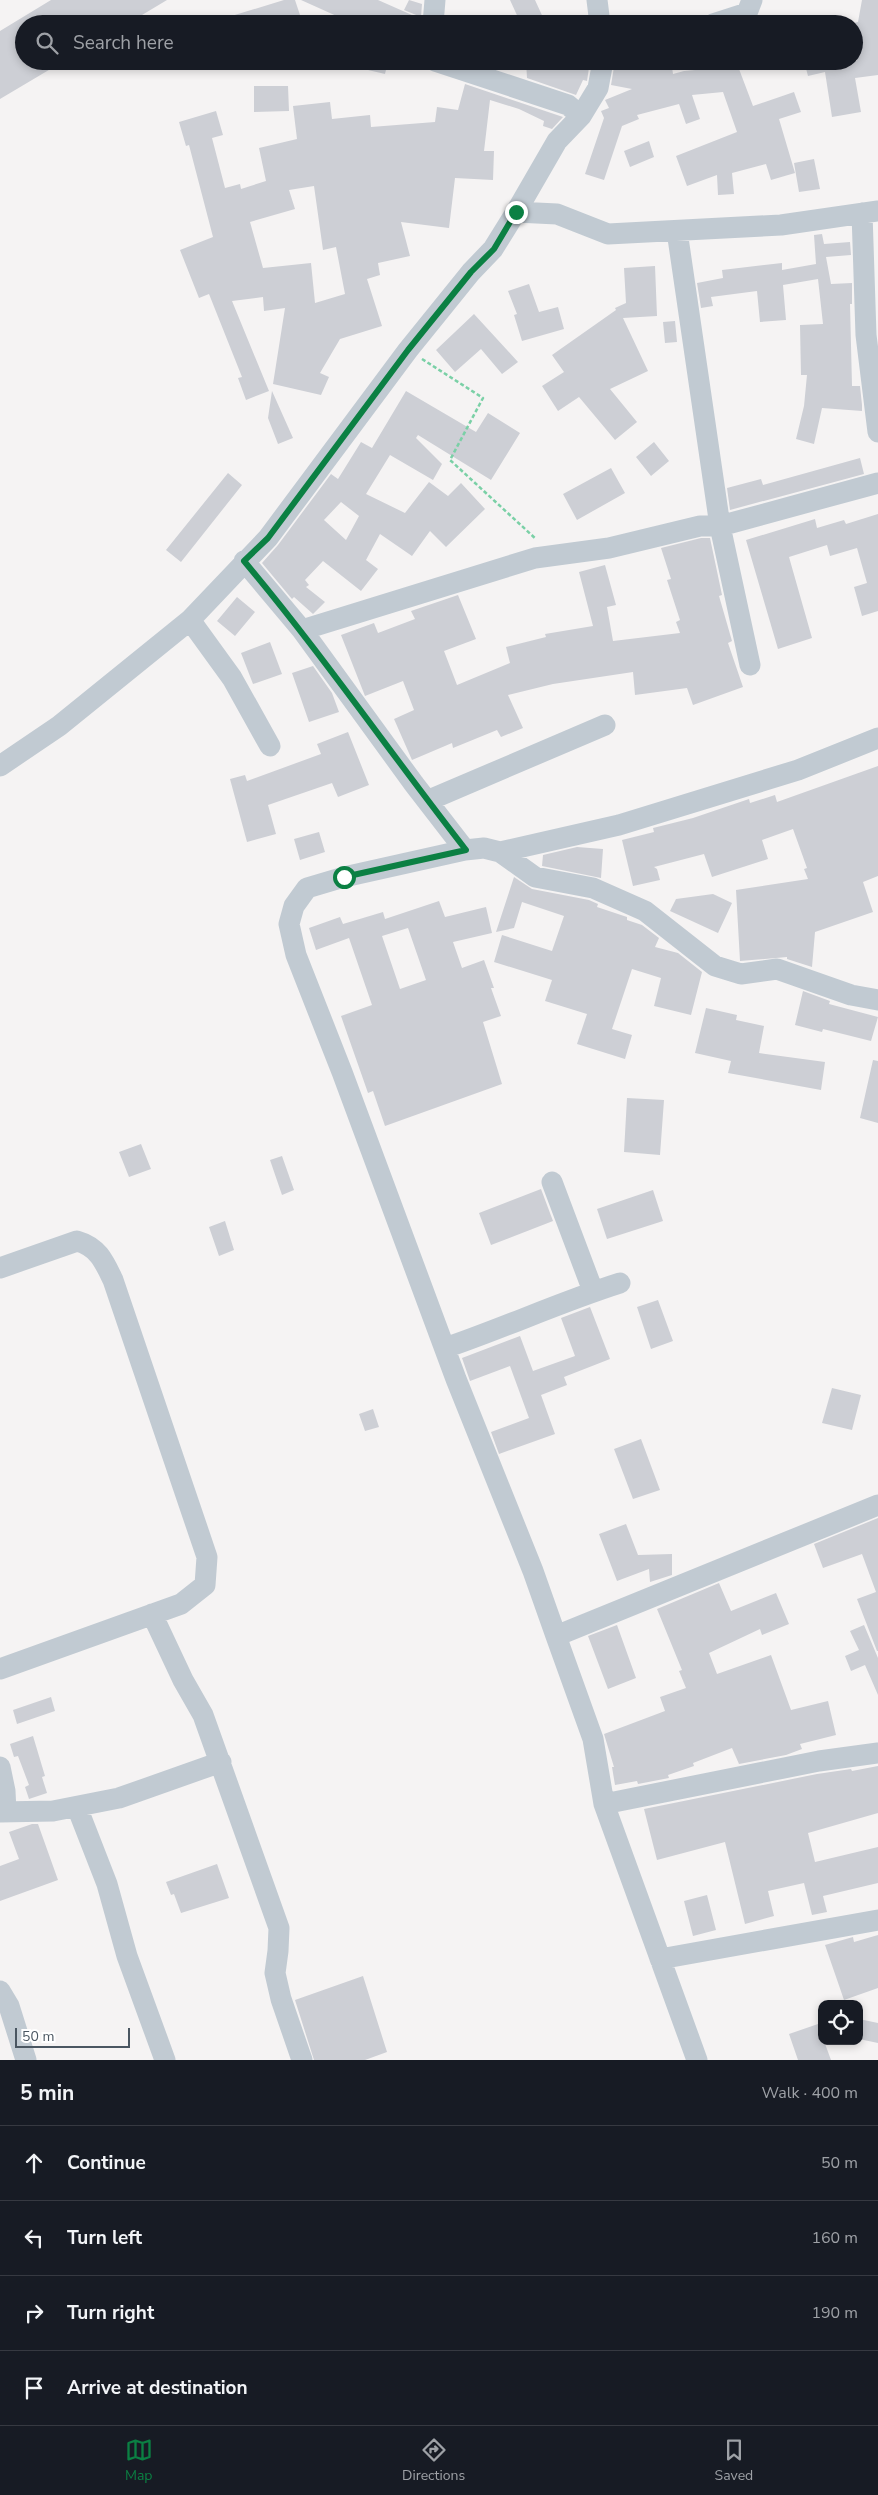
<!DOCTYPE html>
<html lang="en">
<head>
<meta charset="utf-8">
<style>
	body { margin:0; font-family:"Nunito Sans",sans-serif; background:#242831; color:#f1f3f6 }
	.controls { position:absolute; right:15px; bottom:15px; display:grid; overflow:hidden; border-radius:10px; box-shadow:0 2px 8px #0003 }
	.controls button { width:45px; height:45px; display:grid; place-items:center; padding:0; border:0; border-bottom:1px solid #363941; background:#171b24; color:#f1f3f6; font:25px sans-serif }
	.scale { position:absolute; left:15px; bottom:12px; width:115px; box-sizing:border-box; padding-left:5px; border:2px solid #4a5661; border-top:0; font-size:14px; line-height:18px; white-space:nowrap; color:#4a5661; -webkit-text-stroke:4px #fff; paint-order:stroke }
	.stop { position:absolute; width:15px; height:15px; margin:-11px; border:4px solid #0b8043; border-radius:50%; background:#fff }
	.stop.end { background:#0b8043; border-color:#fff; box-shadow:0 1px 5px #0008 }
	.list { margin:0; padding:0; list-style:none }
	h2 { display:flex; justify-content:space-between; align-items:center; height:65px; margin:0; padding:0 20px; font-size:21px }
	h2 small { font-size:16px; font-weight:400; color:#9ea1a6 }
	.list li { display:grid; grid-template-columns:32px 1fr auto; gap:15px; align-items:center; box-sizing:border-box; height:75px; padding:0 20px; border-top:1px solid #363941 }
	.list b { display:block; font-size:19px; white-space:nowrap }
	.list em { font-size:16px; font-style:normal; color:#9ea1a6 }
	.icon { flex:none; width:28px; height:28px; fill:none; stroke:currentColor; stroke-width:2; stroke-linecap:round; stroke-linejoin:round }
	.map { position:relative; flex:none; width:878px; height:2060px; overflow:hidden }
	.search { position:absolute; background:#171b24; box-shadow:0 2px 8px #0003; left:15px; right:15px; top:15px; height:55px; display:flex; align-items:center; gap:12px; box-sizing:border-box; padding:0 18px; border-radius:28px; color:#9ea1a6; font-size:19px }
	.sheet { height:365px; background:#171b24 }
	nav { display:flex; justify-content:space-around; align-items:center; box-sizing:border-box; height:70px; border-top:1px solid #363941; background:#171b24; font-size:14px; color:#9ea1a6 }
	nav a { display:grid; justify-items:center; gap:2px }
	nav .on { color:#0b8043 }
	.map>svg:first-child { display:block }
</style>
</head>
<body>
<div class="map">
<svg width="878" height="2060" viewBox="0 0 878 2060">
	<rect width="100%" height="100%" fill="#f5f3f3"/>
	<path fill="#cdcfd5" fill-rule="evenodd" d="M51,0H167L127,24H24V61H64L0,99V31Z
		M284,0H295L302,21L293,24H216L215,21Z
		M301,0H378L421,19V24H339L341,18Z
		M409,0L422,4L421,17L404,10Z
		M510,0H535L546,24H521Z
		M862,0H878V75L855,78L861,112L832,117L825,72L808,76L804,61H857L854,23L858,22Z
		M351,61H388L385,74L351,66Z
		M526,61H590L587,81L583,80L576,95L527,78Z
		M615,61H671L673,74L684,71L717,68L714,61H736L753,106L794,92L801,112L779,119L795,173L771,180L766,164L732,173L734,194L718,195L717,175L687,186L676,156L737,132L723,92L692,95L700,119L686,124L679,104L637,115L639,119L622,126L604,180L585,174L604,118L601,111L609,108L605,100L632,89L611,85Z
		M465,84L563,117L552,129L543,126L544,121L519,109L490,100L484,151H494L493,180L455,178L449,228L401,222L410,256L378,263L380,275L367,279L382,326L340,339L320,373L329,377L321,395L273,384L285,308L264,311L263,297L232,301L269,391L246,400L238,378L242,377L209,294L199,298L180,250L213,237L189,145L186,146L179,122L216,111L223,135L212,138L225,188L240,184L241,189L266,181L259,148L297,139L293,106L330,102L332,119L370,115L371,127L435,122L437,107L458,110ZM314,186L323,250L336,247L345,294L315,303L311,263L263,268L250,222L295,209L289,190Z
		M254,86H288L289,111L254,112Z
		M649,141L654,157L630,167L624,151Z
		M814,159L820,189L799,192L794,163Z
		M822,234L824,244L850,242L851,255L826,257L831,284L852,283V304H850L852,386H860L862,405V411L822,408L814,444L796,439L804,406L807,375H801L800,325L823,324L818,279L783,285L786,320L760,322L757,291L711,297L713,306L701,308L697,283L723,278L722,270L782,263V270L816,264L814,235Z
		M655,266L657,316L623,318L648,371L610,389L637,422L615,440L579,397L558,411L542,386L564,372L552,355L616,310L615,308L626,303L624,268Z
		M529,284L539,312L558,307L564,329L522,341L514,315L517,314L508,291Z
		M474,314L518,362L502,374L481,349L455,372L436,350Z
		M675,321L677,342L665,343L663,322Z
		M272,391L293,438L278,444L268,418Z
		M406,391L476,432L488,413L520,433L491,480L418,435L416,438L442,464L433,480L390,455L366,494L405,513L429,482L448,496L461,483L485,509L446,547L430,531L412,556L380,534L366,560L378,569L361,591L323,561L305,580L309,585L306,587L325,602L313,614L294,597L292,599L262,563L278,545L331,474L338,479L361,442L372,448ZM341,502L359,516L346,540L324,520Z
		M654,442L669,461L651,476L636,457Z
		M860,458L864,474L730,510L727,488L761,479L763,485Z
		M611,468L625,493L577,520L563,494Z
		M228,473L242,485L181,562L166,550Z
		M878,514V611L862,616L854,587L867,583L857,548L830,556L827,545L789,557L812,638L778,649L746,540L815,519L817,528L844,520L846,524Z
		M701,538H710L722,595L719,596L732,641L728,643L743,687L693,705L687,688L635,695L633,672L553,684L508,695L523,728L501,737L497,730L453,748L452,743L412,760L394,719L414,710L403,681L365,696L341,635L374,623L378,633L415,619L411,611L458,595L476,639L444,651L457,685L510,663L506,647L546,637L545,634L593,626L579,572L605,565L616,605L607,607L613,641L680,633L676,622L680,620L667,580L671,579L661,548Z
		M237,597L255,612L235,636L217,621Z
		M270,642L282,674L253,684L241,653Z
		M313,666L332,693L339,712L309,722L292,673Z
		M348,732L369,785L338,797L332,783L268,805L276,834L247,842L230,779L245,775L247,781L321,754L317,744Z
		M878,766V876L863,882L873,912L815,932L812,967L787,959V957L740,961L736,890L808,879L804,869L807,868L793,829L762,840L768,859L712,877L704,854L654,867L657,869L660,880L633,886L622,840L654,832L653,828L693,818L749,799L750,803L775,795L777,802Z
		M319,832L325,852L300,860L294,839Z
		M577,847L603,849L601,878L542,866L543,855Z
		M514,877L532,889L589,900L598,904L597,907L627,917V920L642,925L659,938L655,947L678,953L702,972L691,1015L654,1006L661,978L632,969L612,1029L632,1035L625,1059L577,1044L587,1014L545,1001L552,980L494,962L502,935L552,951L564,916L522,902L514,928L496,932Z
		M713,894L732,903L718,933L670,911L676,899Z
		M439,901L445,917L486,907L492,933L453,942L462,968L484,960L494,988H491L501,1016L483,1022L502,1084L385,1126L373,1091L368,1093L341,1016L372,1005L349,938L316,950L309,928L340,917L343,924L383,912L385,919ZM408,928L426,980L400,989L382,936Z
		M803,991L830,1001L829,1004L878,1017L871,1041L823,1029L822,1032L795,1025Z
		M706,1008L737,1015L736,1020L764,1026L759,1053L825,1062L821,1090L728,1073L731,1061L695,1053Z
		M873,1060L878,1061V1123L860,1118Z
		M627,1098L664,1100L660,1155L624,1152Z
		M141,1144L151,1169L129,1177L119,1152Z
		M282,1156L294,1190L282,1195L270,1160Z
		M541,1189L553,1221L491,1245L479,1213Z
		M653,1190L663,1221L607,1239L597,1209Z
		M225,1221L234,1250L219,1256L209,1227Z
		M658,1300L673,1341L651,1349L637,1307Z
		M590,1307L610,1359L564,1377L567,1385L541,1395L555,1434L499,1454L491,1432L529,1418L510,1366L470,1381L462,1358L520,1336L533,1371L575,1356L561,1318Z
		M832,1388L861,1395L852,1430L822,1423Z
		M373,1409L379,1427L365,1431L359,1414Z
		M641,1439L660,1490L633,1499L614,1449Z
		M878,1518V1651H877L857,1599L876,1592L862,1554L823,1568L814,1544Z
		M626,1524L638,1555L672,1554V1575L650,1582L649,1569L617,1581L599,1534Z
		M719,1583L731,1611L776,1593L789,1624L762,1635L760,1629L709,1653L717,1674L771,1655L791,1710L828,1701L836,1735L800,1744L802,1749L786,1755L739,1764L732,1748L693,1763L694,1766L668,1775L669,1778L638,1784L637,1781L615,1785L612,1767H614L604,1734L665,1711L660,1697L686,1688L679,1671L682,1670L657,1609Z
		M617,1625L636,1678L608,1689L588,1636Z
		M864,1625L878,1658V1695L865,1665L851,1671L845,1656L859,1650L850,1631Z
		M51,1697L55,1711L17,1724L13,1710Z
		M33,1736L45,1776L42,1777L47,1793L29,1799L25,1787L29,1785L18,1756L14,1757L10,1744Z
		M878,1766V1813L808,1833L815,1862L878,1847V1883L823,1896L827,1912L812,1915L804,1883L768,1891L774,1916L745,1924L725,1842L657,1860L644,1809L817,1774L851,1769L852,1771Z
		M32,1824H38L58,1880L0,1901V1866L19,1859L9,1832Z
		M217,1864L229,1898L181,1913L174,1894L171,1895L166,1882Z
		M707,1895L716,1930L693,1936L684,1901Z
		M878,1935V1988L844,2000L825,1945L853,1937L854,1942Z
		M363,1976L387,2052L365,2060H314L295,2000Z
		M859,2019L878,2023V2043L859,2039Z
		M818,2024L822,2041H824L831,2060H798L789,2034Z"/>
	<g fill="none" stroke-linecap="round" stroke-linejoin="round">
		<path stroke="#7ad0a6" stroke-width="2.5" stroke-dasharray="4 2.5" stroke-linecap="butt" d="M422,359L483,398L450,460L536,539"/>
		<path stroke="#c1cad2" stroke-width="21" d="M597,0L600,24
			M433,24L435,0
			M713,24L747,13L752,0
			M435,61L568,105L581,116
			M516,212L557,141L581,116L598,88L603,61
			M862,213L866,335L878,432
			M244,561L302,630L535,558L609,548L700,526H720L677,231
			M190,620L232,678L270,746
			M302,630L414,784L465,850L484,848L500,852L619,825L798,770L878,738
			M750,665L720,526L878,483
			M0,766L59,726L190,620L268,538L408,350L471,272L493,249L516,212L557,214L608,234L781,225L878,211
			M427,801L605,725
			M465,850L344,877L307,888L294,906L289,924L296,955L342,1072L456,1379L533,1571L556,1636L593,1739L604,1804L697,2060
			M500,852L535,877L593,888L645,911L715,966L741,974L777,969L851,995L878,1000
			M552,1182L593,1291
			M0,1268L77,1241C98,1247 104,1261 113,1280L207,1557L205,1585L181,1604L0,1669
			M445,1348C504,1328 560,1302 620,1283
			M152,1614L183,1680L203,1715L279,1928L278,1951L275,1973L281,1999L302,2060
			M556,1636L878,1505
			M0,1767L5,1791L6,1812
			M604,1804L819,1761L878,1753
			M77,1807L107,1884L127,1956L165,2060
			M0,1812L53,1811L119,1798L221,1762
			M660,1959L878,1920
			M0,1991L9,2006L26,2060"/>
	</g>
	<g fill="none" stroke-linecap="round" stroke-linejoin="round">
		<path stroke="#0b8043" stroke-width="6" d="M344,877L466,850C391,754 322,654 244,561L268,538L408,350L471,272L494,249L516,212"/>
	</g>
</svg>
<div class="controls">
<button><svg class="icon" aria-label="locate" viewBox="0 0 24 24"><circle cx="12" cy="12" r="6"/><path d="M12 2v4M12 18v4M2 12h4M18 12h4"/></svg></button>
</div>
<div class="scale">50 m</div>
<div class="stop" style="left:344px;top:877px"></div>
<div class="stop end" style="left:516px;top:212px"></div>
<div class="search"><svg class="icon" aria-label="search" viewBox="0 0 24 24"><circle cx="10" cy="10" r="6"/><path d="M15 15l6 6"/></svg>Search here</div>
</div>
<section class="sheet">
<h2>5 min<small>Walk · 400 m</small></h2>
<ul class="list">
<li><svg class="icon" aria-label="ahead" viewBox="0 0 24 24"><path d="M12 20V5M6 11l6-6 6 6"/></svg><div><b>Continue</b></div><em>50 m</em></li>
<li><svg class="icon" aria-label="left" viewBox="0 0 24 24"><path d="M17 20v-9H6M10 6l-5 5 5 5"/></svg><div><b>Turn left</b></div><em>160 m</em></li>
<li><svg class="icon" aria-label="right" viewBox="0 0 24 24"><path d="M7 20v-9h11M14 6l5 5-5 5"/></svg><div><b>Turn right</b></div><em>190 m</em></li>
<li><svg class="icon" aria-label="arrive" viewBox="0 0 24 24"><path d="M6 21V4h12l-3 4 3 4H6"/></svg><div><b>Arrive at destination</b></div></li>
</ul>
</section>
<nav>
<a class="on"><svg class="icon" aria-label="map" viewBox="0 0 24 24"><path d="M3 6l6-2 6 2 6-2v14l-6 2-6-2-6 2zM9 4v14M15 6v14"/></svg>Map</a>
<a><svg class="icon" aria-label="directions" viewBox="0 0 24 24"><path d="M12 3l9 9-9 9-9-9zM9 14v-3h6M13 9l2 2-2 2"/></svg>Directions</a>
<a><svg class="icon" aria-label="saved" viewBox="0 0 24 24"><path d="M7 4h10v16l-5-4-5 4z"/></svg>Saved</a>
</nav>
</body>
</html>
